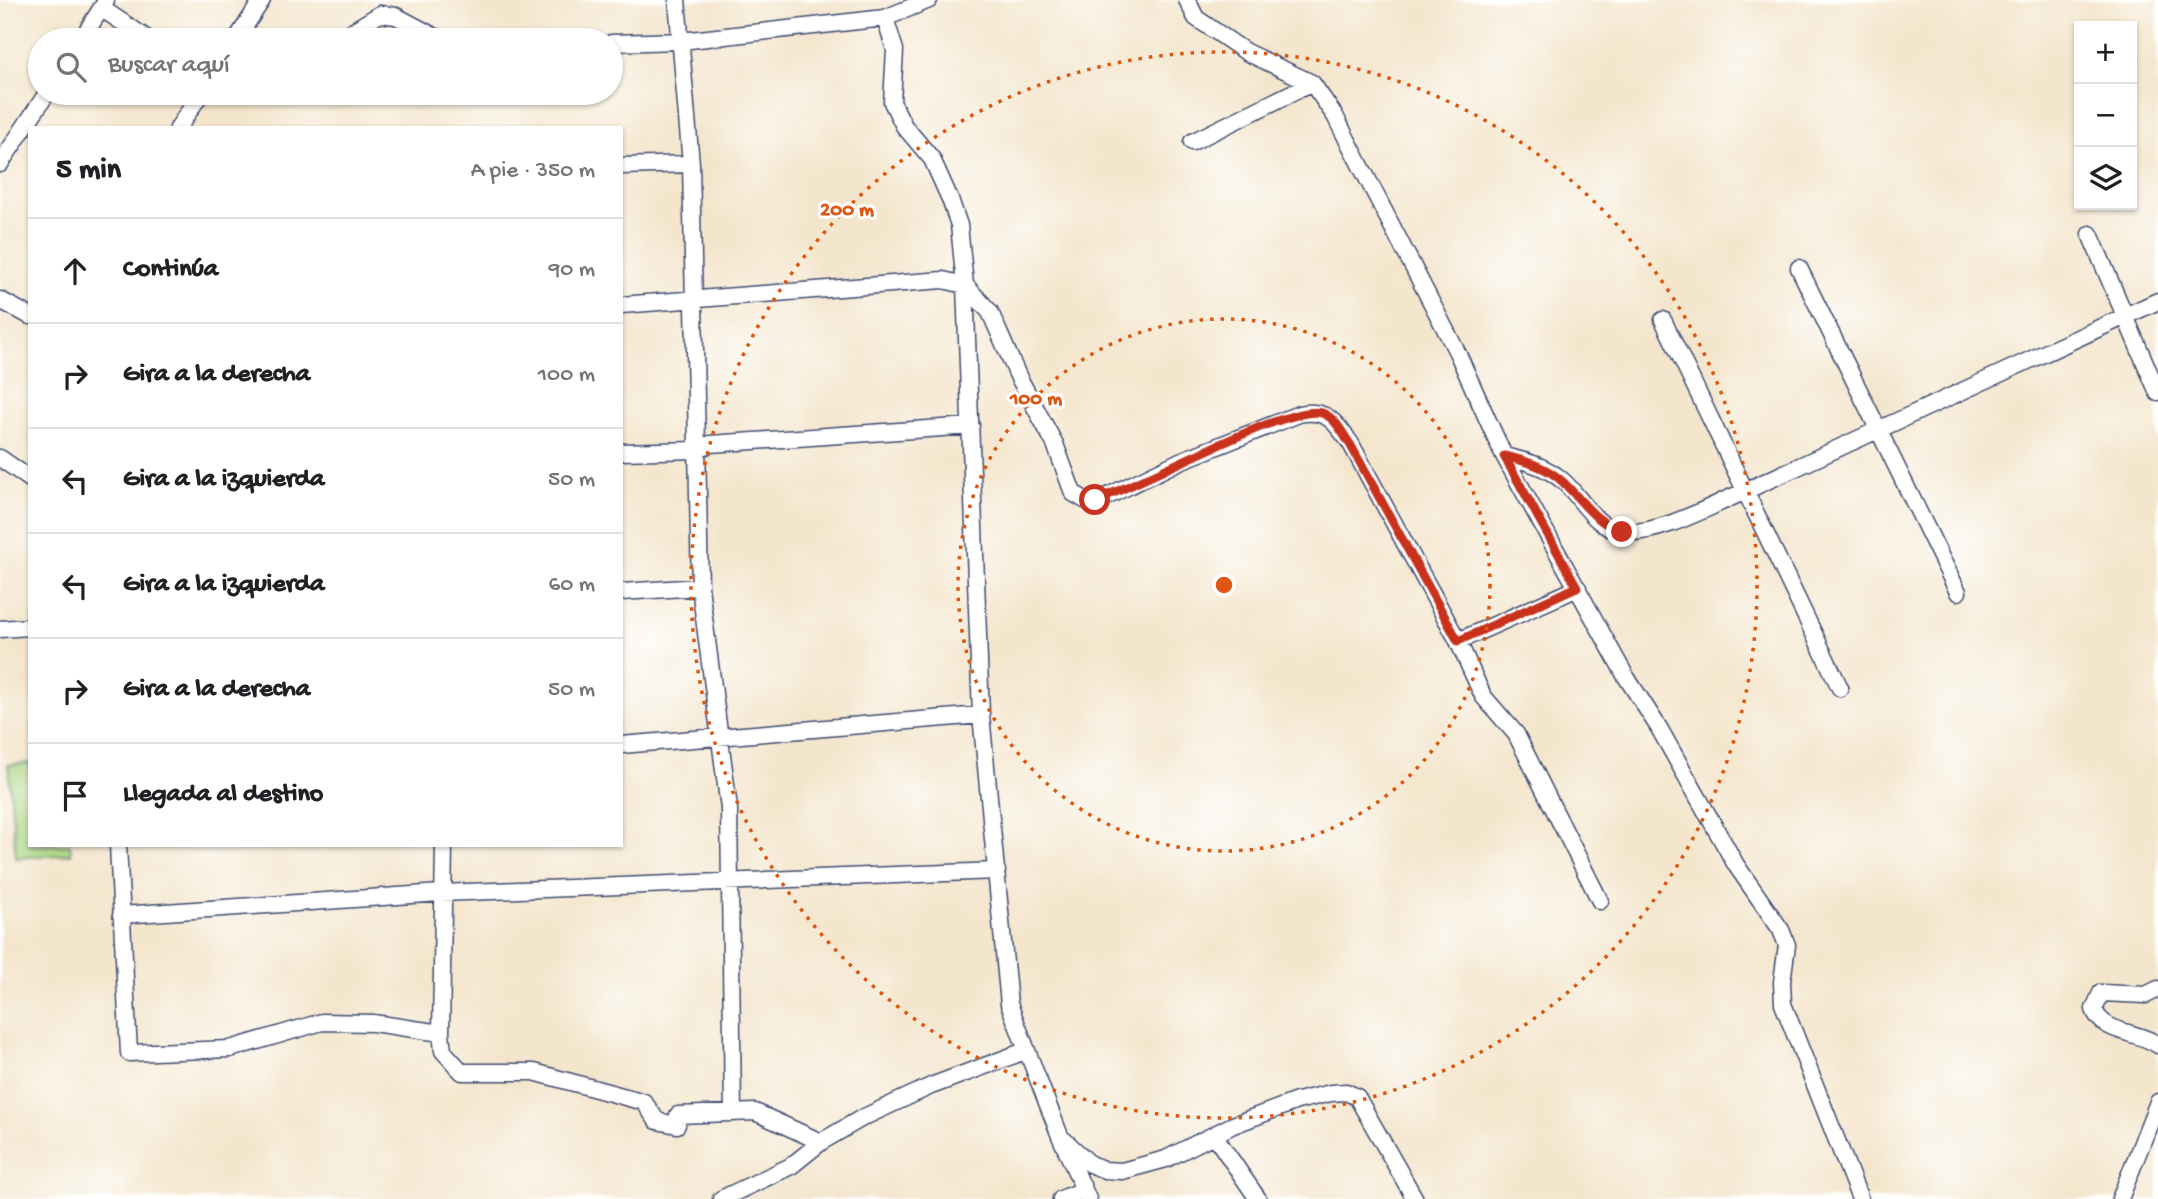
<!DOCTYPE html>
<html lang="es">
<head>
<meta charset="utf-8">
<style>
	body { margin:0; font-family:"Gochi Hand",sans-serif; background:#f6f6f6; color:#202124 }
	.controls { position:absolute; right:21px; top:21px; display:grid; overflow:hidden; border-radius:0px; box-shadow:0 2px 5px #0004 }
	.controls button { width:63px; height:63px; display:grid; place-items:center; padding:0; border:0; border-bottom:2px solid #e0e0e0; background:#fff; color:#202124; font:35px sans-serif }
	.stop { position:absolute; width:21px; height:21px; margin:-16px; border:5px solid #c8321e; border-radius:50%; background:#fff }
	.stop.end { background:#c8321e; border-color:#fff; box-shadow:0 2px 7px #0008 }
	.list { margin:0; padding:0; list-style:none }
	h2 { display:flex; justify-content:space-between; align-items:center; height:91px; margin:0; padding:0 28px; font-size:30px }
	h2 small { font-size:23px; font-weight:400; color:#757577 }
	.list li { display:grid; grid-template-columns:46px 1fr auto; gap:21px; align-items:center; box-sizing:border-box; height:105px; padding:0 28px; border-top:2px solid #e0e0e0 }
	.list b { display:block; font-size:26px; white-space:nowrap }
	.list em { font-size:23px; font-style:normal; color:#757577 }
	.icon { flex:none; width:38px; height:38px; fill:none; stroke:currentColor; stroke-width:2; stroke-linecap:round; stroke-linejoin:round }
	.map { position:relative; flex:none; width:2158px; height:1199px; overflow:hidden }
	.search { position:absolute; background:#fff; box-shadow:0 2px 5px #0004; left:28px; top:28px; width:595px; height:77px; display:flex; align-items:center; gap:18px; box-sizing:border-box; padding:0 24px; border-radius:38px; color:#757577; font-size:26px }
	.panel { position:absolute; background:#fff; box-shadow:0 2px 5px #0004; left:28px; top:126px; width:595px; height:721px; border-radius:0px }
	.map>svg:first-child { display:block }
</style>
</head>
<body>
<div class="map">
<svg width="2158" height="1199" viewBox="0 0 2158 1199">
	<rect width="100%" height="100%" fill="#fff"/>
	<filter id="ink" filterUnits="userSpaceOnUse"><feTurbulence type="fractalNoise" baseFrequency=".0143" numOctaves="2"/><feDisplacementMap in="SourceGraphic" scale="14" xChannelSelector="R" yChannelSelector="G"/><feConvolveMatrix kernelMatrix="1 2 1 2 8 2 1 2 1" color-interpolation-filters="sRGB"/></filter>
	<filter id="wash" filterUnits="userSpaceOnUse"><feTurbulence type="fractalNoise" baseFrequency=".00686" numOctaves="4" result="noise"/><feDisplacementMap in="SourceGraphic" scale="28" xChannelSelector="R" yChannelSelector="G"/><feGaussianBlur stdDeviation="1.57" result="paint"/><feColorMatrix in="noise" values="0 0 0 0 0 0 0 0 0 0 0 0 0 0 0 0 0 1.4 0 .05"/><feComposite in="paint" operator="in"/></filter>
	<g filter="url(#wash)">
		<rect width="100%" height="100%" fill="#f4e6cd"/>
		<path fill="#a9d37f" stroke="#62816e" stroke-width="2" d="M30,763V845H70L71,854L16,858L8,765Z"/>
	</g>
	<g filter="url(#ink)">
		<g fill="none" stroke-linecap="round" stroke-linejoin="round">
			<g stroke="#3c4a6f" stroke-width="19">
				<path id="minor" d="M677,0L691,164L700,587L729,808L733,1112
					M1187,0L1196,18L1246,52L1312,83L1335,116L1457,352L1504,456L1625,675L1659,728L1736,865L1781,930L1787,945L1782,982L1783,1004L1860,1199
					M101,8L149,40
					M885,18L895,50L892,102L904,126L932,159L950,199L959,225L965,285L981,715L1009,1004L1060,1136L1088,1199
					M81,40L106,1
					M236,40L262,0
					M338,40L380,14L396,16L441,40
					M611,43L681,41L885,18L929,0
					M178,128L201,93
					M1192,142L1312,83
					M0,164L47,93
					M621,166L691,164
					M2090,234L2158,393
					M1799,268L1958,592
					M0,300L30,316
					M621,305L943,280L965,285L990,312L1018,376L1055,444L1073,493L1085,500L1108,496L1180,461L1299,414C1327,408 1336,423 1351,444L1458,641L1483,696L1516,734L1600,901
					M1663,320L1840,688
					M621,452L696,450L710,444L971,426
					M1504,456C1526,461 1546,466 1563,481C1582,498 1595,529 1623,532C1655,535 1701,511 1730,498L2158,301
					M0,458L30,479
					M621,592L700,587
					M0,629L30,627
					M1458,641L1578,588
					M621,745L981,715
					M118,845L129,1053L230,1049L322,1022L373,1023L441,1033L443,1051L462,1072H534L644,1102L657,1121L677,1125L678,1115L755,1112L821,1142
					M121,915L441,893L997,871
					M2158,989L2146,995L2101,993L2094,1009C2102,1034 2139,1031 2158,1045
					M441,1033L444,845
					M1214,1135L1258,1199
					M1064,1140L1090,1164L1105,1170L1122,1171L1166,1159L1233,1125L1297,1101L1331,1093L1346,1092L1357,1097L1415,1199
					M721,1199L791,1166L821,1142L862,1118L931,1086L1025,1051
					M1061,1199L1083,1190
					M2120,1199L2158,1102"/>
			</g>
			<use href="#minor" stroke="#fff" stroke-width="16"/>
		</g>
	</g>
	<g fill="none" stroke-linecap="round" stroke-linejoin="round" filter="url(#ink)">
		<path stroke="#c8321e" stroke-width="9" d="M1095,500C1138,487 1287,403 1322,413C1336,418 1342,433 1350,444L1458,641L1577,587L1504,456C1526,461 1548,467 1564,483C1586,505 1593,520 1622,532"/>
	</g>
	<g fill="none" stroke="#de5710" stroke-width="3.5" stroke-dasharray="3.5 7">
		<circle cx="1224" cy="585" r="266"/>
		<circle cx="1224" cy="585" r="533"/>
	</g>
	<circle cx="1224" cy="585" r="10" fill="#de5710" stroke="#fff" stroke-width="3.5"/>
	<g font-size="21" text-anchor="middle" font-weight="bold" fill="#de5710" stroke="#fff" stroke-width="6" stroke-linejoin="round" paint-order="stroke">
		<text x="847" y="215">200 m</text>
		<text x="1036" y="404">100 m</text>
	</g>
</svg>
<div class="controls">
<button>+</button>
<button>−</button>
<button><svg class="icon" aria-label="layers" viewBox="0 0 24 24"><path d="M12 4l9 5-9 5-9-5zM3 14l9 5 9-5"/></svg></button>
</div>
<div class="stop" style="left:1095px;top:500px"></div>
<div class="stop end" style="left:1622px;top:532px"></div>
<div class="search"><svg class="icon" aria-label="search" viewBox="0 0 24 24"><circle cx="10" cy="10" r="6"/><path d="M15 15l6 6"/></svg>Buscar aquí</div>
<section class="panel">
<h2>5 min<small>A pie · 350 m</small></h2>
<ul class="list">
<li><svg class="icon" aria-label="ahead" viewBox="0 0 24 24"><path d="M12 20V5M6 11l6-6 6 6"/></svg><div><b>Continúa</b></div><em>90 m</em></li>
<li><svg class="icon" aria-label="right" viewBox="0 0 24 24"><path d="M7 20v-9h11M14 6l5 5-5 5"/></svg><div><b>Gira a la derecha</b></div><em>100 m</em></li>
<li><svg class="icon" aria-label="left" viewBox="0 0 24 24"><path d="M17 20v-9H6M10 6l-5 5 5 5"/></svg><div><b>Gira a la izquierda</b></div><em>50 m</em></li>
<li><svg class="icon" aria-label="left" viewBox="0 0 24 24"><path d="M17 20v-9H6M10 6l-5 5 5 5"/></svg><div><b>Gira a la izquierda</b></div><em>60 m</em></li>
<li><svg class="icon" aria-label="right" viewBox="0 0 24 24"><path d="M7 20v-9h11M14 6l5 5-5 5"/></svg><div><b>Gira a la derecha</b></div><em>50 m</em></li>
<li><svg class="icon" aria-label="arrive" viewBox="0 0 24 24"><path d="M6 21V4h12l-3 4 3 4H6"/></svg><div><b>Llegada al destino</b></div></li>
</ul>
</section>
</div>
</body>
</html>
